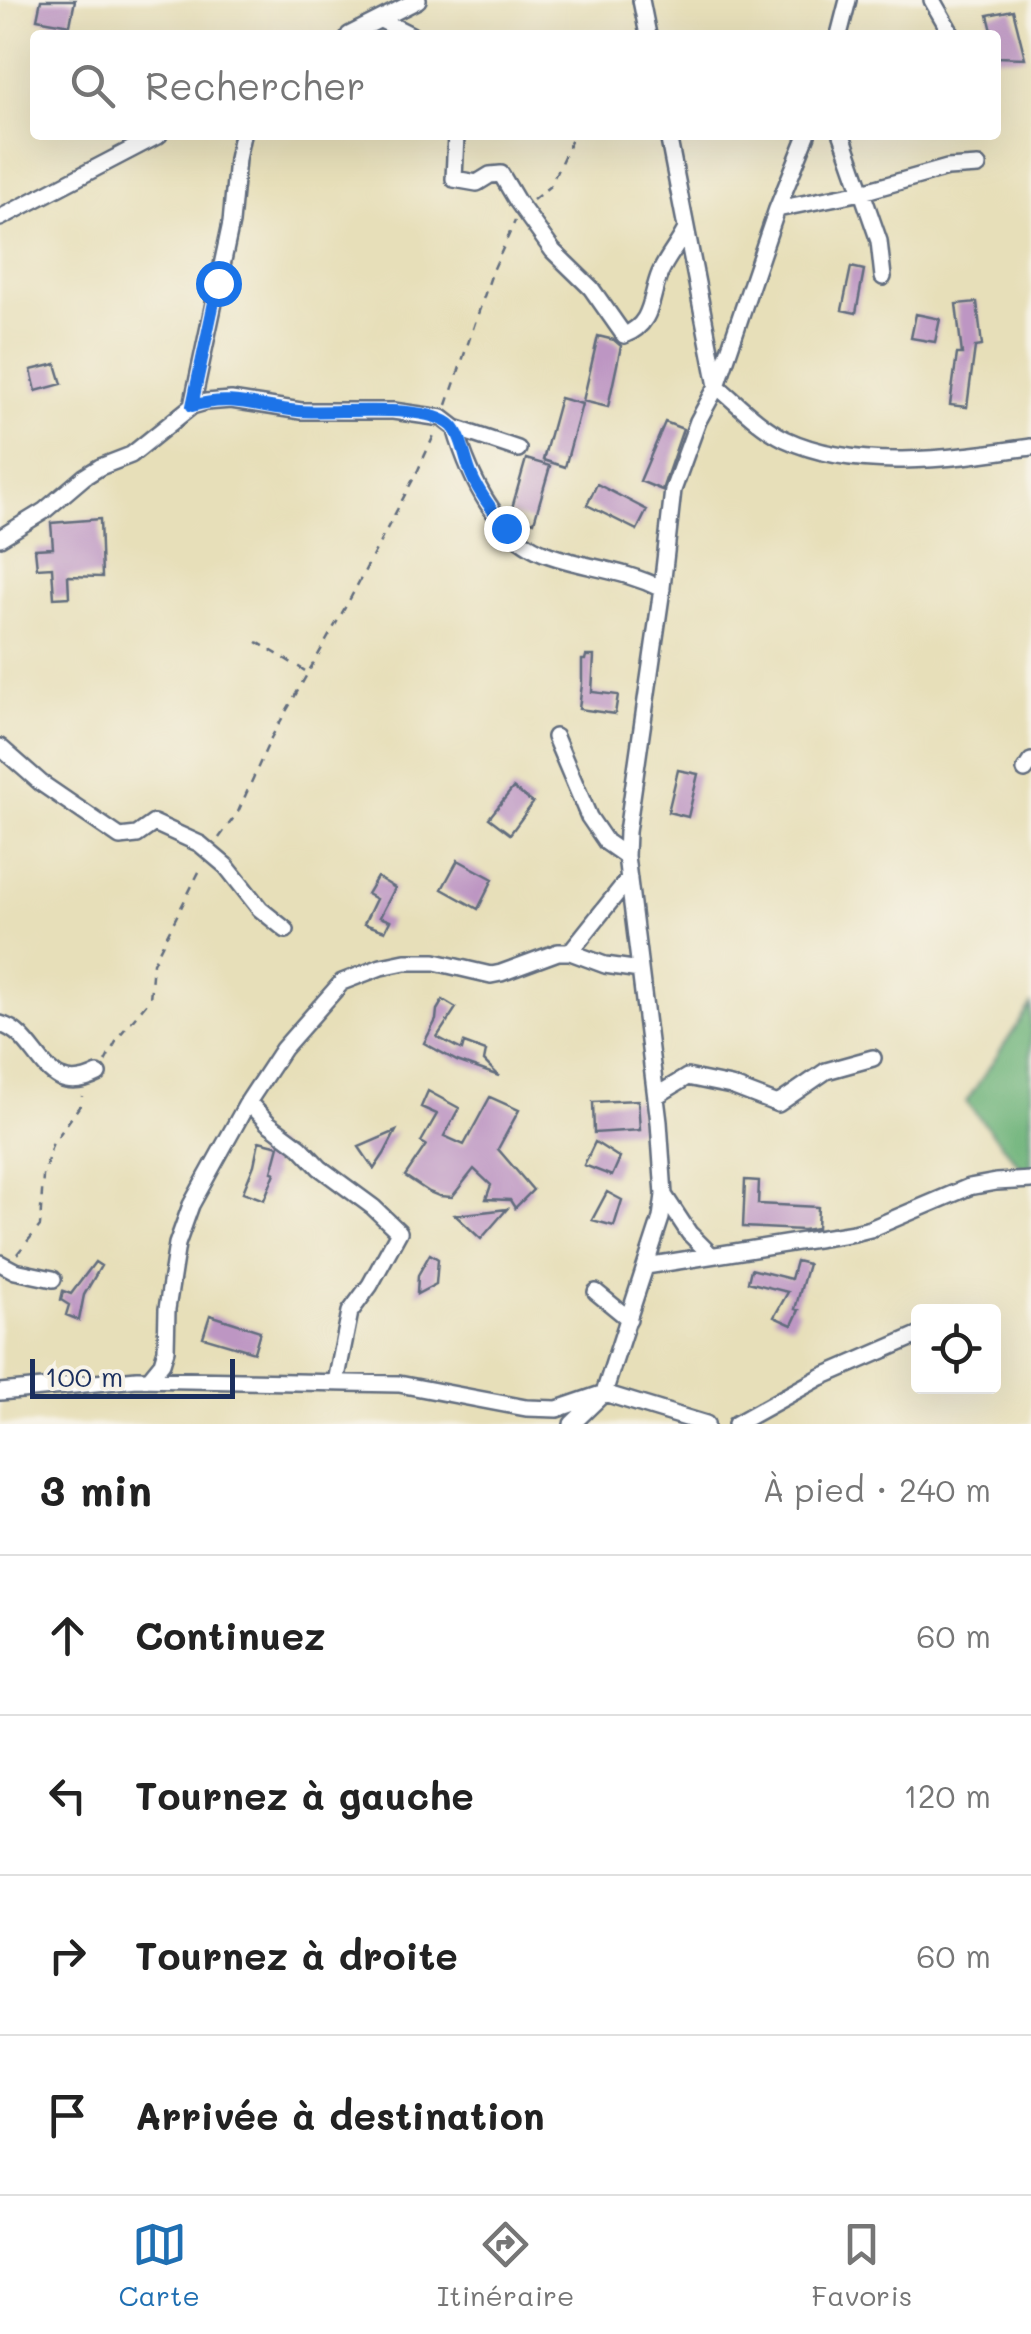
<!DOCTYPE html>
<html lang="fr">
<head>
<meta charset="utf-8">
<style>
	body { margin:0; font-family:Mali,sans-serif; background:#f2f2f2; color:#222 }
	.controls { position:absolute; right:30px; bottom:30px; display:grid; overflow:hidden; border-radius:10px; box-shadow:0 10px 40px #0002 }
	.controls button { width:90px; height:90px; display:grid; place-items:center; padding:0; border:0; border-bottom:2px solid #e0e0e0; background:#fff; color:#222; font:50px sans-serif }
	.scale { position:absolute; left:30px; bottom:25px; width:205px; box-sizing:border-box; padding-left:10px; border:5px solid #1b2f5e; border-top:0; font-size:28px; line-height:35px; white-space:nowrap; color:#1b2f5e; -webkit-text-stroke:8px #f7f3e8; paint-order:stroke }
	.stop { position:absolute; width:30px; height:30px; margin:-22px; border:8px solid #1a73e8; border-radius:50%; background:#fff }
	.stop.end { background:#1a73e8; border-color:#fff; box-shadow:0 2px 10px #0008 }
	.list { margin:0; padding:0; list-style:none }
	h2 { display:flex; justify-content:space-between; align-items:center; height:130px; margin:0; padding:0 40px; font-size:42px }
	h2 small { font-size:32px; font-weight:400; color:#767676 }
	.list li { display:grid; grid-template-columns:65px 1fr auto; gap:30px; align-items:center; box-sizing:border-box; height:160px; padding:0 40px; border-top:2px solid #e0e0e0 }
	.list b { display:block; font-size:38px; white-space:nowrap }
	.list em { font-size:32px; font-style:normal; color:#767676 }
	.icon { flex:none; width:55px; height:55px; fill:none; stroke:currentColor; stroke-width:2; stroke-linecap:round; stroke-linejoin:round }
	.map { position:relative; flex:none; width:1031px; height:1424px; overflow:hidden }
	.search { position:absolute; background:#fff; box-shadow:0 10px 40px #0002; left:30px; right:30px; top:30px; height:110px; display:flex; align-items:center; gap:25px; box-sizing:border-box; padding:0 35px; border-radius:10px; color:#767676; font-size:38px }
	.sheet { height:770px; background:#fff }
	nav { display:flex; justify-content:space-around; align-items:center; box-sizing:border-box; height:140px; border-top:2px solid #e0e0e0; background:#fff; font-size:28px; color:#767676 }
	nav a { display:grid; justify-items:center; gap:5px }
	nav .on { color:#1f6fb2 }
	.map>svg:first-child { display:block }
</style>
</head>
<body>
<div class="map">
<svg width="1031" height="1424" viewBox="0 0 1031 1424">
	<rect width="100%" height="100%" fill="#f7f3e8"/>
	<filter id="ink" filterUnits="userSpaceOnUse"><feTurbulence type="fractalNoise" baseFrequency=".01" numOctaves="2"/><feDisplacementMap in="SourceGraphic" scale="20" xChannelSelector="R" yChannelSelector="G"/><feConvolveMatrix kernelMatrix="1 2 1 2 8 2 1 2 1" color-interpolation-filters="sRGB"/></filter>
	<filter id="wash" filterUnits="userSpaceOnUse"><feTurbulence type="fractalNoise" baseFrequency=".0048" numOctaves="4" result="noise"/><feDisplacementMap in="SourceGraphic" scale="40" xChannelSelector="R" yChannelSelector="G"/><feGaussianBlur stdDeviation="2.25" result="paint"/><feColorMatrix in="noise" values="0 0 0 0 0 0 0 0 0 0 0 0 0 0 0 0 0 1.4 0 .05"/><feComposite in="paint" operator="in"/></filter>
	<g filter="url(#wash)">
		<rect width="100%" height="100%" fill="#e7dfb9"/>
		<path fill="#68b075" stroke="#42706a" stroke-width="2.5" d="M1031,1005V1179L966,1102Z"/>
		<g id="blocks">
			<path fill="#bd96c3" d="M41,0H75L70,25L37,19Z
				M1013,10L1025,58L996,57V35H993L988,15Z
				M851,267L864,270L856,313L842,310Z
				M977,302L982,346L975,347L967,407L950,405L957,354H962L956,304Z
				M916,314L940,319L935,342L911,338Z
				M598,336L614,340L621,346L608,407L583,401Z
				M56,364L62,384L36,391L31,370Z
				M560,398L582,404L565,467L543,460Z
				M665,422L683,429L662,490L640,481Z
				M526,459L550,466L534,522L510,515Z
				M597,484L647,510L637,530L587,505Z
				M100,519L102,577L68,576L69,597L54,598L52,567L37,568L35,549L53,548L51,523Z
				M586,656H594L592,692L618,695L615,714L579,709L582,684V660H585Z
				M678,770L698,774L688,817L668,812Z
				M513,788L533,803L510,834L489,818Z
				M458,860L493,879L478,909L442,889Z
				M377,877L395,888L380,917L390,921L385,931L364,924L376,899L367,894Z
				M443,1000L456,1008L437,1037L462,1050L464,1043L486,1051L484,1061L499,1076L457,1061L424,1043L436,1020L437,1010Z
				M428,1091L459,1108L444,1136L464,1145L490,1097L519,1110L498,1149L533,1190L515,1208L510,1200L486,1199L491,1185L474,1169L452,1197L439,1196L429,1192L405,1176L426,1145L421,1142L437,1114L421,1107Z
				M638,1100L640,1130L594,1133L593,1102Z
				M396,1131L384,1154L374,1169L359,1147Z
				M259,1141L279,1146L272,1172L275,1173L264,1200L243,1192L254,1165Z
				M595,1142L620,1158L612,1176L584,1165Z
				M745,1180L759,1181L758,1204L818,1207L817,1228L803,1230L743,1227Z
				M607,1192L622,1200L614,1226L592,1220Z
				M507,1209L481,1239L455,1215L491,1211Z
				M430,1254L438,1259L436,1284L417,1294L418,1275Z
				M796,1261L808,1264L795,1309L799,1310L792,1325L774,1317L788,1292L748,1282L751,1269L791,1279Z
				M95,1262L101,1266L84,1295L79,1320L66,1315L69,1305L61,1300L63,1291L71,1294Z
				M210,1315L260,1331L254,1352L203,1337Z"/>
		</g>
	</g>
	<g filter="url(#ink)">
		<use href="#blocks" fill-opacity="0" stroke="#626d7e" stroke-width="2.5"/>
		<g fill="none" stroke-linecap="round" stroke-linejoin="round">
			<g stroke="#626d7e" stroke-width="20">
				<path id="street" d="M641,0L648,35
					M932,0L952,35
					M381,20L411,35
					M349,35L418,0
					M839,35L848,0
					M456,135L454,179L477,183L490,175L501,174L517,201L553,251L591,288L624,335C654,324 650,296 660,273C667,257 679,244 686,229
					M668,135L717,386C738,404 760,427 785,439C858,473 954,458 1031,447
					M842,135L879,241L883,277
					M777,209L862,192L947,168L978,166
					M0,218L159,135
					M192,406L231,223L237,159L242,135
					M455,428C470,478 496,537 549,555C589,569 622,569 662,589
					M0,538L44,511L84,477L100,467L131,455L192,406L206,402L231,400L301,411H393L442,418L455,428L518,449
					M555,737L589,817L606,842L626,856
					M0,747L41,783L120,837L137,835L154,823L200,844L226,866L260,909L286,930
					M1025,770L1031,761
					M570,952L629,878
					M0,1024C41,1035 42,1102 98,1074
					M656,1096L687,1077L731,1086L778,1104L826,1071L873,1058
					M248,1102L268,1123L300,1147L320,1168L373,1207L399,1232L370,1285L350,1312L336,1382
					M664,1195L689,1233L710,1254
					M0,1263L15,1271L53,1279
					M646,1266L854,1233L870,1229L969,1187L996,1182L1031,1180
					M596,1292L629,1319
					M149,1379L162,1363L166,1350L167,1309L177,1244L191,1205L248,1102L283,1049L342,982L381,967L405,962H435L491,975L501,973L558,952H570L605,965L640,970
					M0,1392L137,1379L399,1384L526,1408L557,1409L604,1393L706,1424
					M572,1424L604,1393L661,1218L664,1195L659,1122L626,856L627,832L661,596L673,490L698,421L717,386L777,209L807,135
					M736,1424L821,1377L918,1335"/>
			</g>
			<path stroke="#626d7e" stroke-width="2.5" stroke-dasharray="8 8" stroke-linecap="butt" d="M533,200L550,186L574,135
				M447,405L492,273L515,221
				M257,642L307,672
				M219,838L238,812L271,738L351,597L418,470L436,431
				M105,1062L119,1036L150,999L153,963L202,866
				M17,1254L40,1226L43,1176L52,1145L81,1104L82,1096"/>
			<use href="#street" stroke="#fff" stroke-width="15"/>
		</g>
	</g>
	<g fill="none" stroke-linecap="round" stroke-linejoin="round" filter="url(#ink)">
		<path stroke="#1a73e8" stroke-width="12" d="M218,283L192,406C233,394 259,408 299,411C335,414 427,402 452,426C463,437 465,461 472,476C480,495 494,512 506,528"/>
	</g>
</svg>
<div class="controls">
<button><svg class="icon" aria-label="locate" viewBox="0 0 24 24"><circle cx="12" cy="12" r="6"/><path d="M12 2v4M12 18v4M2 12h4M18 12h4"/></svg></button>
</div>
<div class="scale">100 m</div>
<div class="stop" style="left:218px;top:283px"></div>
<div class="stop end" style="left:506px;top:528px"></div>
<div class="search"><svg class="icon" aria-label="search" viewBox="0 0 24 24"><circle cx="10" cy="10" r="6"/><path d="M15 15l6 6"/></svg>Rechercher</div>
</div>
<section class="sheet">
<h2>3 min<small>À pied · 240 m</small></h2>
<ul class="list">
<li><svg class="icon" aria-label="ahead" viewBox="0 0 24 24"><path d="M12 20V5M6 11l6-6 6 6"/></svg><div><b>Continuez</b></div><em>60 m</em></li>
<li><svg class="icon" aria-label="left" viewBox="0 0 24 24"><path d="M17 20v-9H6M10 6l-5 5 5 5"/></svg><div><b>Tournez à gauche</b></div><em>120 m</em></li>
<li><svg class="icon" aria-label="right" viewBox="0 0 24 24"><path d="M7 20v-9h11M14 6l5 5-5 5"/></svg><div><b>Tournez à droite</b></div><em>60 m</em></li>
<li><svg class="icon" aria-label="arrive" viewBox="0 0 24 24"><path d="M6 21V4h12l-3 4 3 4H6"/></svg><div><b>Arrivée à destination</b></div></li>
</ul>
</section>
<nav>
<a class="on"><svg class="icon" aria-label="map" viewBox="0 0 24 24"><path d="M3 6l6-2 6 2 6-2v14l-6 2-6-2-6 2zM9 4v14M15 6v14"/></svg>Carte</a>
<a><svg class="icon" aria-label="directions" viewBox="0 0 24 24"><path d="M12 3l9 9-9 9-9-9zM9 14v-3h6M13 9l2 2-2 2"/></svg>Itinéraire</a>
<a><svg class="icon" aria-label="saved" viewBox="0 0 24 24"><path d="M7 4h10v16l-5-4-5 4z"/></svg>Favoris</a>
</nav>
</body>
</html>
